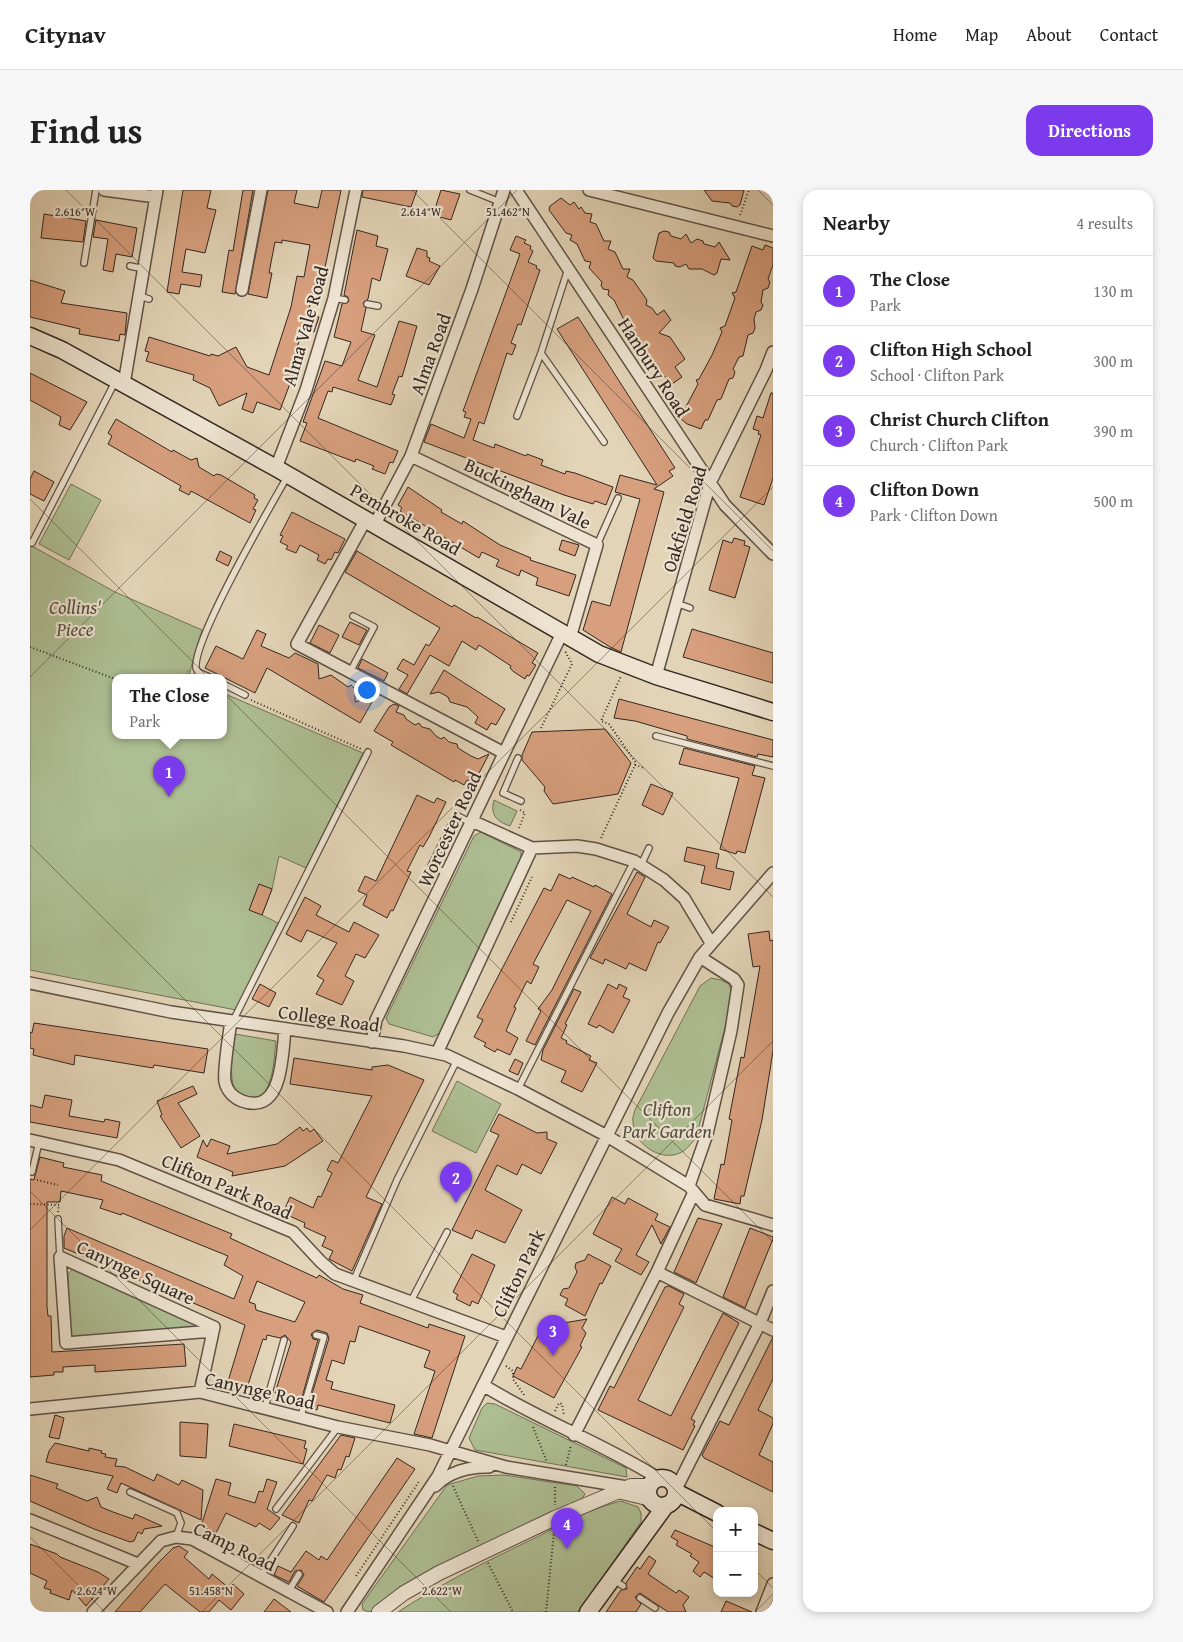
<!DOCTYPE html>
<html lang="en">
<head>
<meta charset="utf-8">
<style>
	body { margin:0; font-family:"Gentium Book Plus",serif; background:#f6f6f6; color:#222 }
	.controls { position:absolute; right:15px; bottom:15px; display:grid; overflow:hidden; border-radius:10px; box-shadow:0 2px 8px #0003 }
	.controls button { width:45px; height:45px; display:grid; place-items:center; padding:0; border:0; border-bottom:1px solid #e0e0e0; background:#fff; color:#222; font:25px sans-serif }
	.you { position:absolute; left:336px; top:499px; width:18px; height:18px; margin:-12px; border:4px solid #fff; border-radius:50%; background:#1a73e8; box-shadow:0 0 0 8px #1a73e833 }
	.badge { display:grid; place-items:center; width:32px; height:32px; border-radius:50%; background:#7c3aed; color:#fff; font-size:16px; font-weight:700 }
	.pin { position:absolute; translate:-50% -41px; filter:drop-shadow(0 1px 2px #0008) }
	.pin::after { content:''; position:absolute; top:26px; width:18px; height:15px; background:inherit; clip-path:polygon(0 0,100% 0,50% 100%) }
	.popup { position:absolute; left:82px; top:484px; width:115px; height:65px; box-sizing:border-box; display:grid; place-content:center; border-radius:10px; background:#fff; filter:drop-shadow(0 1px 4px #0005); font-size:16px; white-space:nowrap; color:#767676 }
	.popup b { font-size:19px; color:#222 }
	.popup::after { content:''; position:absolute; left:50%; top:100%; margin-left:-10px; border:10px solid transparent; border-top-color:#fff }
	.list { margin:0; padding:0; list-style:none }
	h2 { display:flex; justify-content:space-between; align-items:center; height:65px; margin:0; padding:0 20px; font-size:21px }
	h2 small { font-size:16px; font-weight:400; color:#767676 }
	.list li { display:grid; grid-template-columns:32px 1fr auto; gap:15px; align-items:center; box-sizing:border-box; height:70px; padding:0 20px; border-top:1px solid #e0e0e0 }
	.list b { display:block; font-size:19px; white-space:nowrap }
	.list p { margin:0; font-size:16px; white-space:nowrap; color:#767676 }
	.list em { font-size:16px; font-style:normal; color:#767676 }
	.map { position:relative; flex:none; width:743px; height:1422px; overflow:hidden; border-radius:15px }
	header { display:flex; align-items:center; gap:30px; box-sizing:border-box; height:70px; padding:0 25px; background:#fff; border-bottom:1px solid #e0e0e0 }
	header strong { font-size:24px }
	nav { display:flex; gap:28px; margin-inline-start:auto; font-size:18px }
	.intro { display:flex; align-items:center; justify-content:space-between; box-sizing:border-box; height:120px; padding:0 30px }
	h1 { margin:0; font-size:35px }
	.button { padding:12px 22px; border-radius:15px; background:#7c3aed; color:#fff; font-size:18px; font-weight:700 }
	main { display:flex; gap:30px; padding:0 30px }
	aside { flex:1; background:#fff; border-radius:15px; box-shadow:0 2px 8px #0003 }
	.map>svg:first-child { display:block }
</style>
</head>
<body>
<header>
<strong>Citynav</strong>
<nav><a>Home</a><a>Map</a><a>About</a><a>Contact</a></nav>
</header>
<div class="intro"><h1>Find us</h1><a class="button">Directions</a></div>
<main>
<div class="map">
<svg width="743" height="1422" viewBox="0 0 743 1422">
	<rect width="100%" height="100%" fill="#e3d4b7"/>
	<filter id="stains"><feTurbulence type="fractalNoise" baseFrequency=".004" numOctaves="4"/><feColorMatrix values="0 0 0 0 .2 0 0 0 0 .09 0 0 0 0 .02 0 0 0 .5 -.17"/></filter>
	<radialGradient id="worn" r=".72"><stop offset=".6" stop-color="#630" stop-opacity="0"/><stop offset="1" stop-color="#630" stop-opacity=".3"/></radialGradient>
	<path fill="#aebe93" stroke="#70725a" d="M41,294L71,310L39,370L9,354Z
		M0,355L85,402L172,440L158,488H85V546H193V503L333,563L276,678L249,666L242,699L232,725L248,733L206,820L0,780Z
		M464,610L487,621L480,636C466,631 460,625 464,610Z
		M451,642L491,662V669L411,842L403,847L359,834L356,828L444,646Z
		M681,788L691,790L699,794L703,807L666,948C662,952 659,957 655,960C635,975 604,956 603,932C602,928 604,924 605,920L670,796Z
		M205,844L246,851C244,866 244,917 216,907C210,905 204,900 203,894C199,879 204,859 205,844Z
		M427,891L471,914L446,963L402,941Z
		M43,1079L168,1136L40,1147L38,1084Z
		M457,1213L465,1214L596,1278L597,1287L445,1260L439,1248L452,1218Z
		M474,1285L547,1296L555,1304L552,1309C479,1342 405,1373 340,1422L333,1420L332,1414L417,1295L448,1286Z
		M591,1311L608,1317L611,1323V1332L548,1422H368C412,1393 459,1370 507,1347C533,1334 562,1318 591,1311Z"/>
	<path fill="#d79f7d" stroke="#332721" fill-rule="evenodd" d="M153,0H181L177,18L186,20L175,63L156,59L152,82L172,85L170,97L151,94L149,104L137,102Z
		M213,0H223L205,104L192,102L199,60L203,61Z
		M238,0H267L264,13L288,18L292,0H311L292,92L286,90L278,123L289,127L284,142L273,139L262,173L267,175L250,220L227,212L223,223L212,219L217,203L189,216L180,198L163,190L164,185L116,171L119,162L115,161L119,147L180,166L181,164L188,166L206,157L217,177L239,185L261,117L267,86L274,87L280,55L252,50V53L245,52L239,83H242L237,108L218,104Z
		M333,0H387L381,17L332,7Z
		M411,0L430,4L421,30L406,26L407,22H404Z
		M674,0H714L710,15L707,17L702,16L700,13L682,11Z
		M531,8L540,15L544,12L549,19L551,17L555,23L562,24L560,32L566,34L574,51H581L578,59L585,62L593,79H600L597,87L603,90L617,110L616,115L622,118L627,125L634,120L641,130L629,143L640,147L655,169L645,177L652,187L642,194L638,188L629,185L626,180L627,177L608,151L609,148L606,144L596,134L584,110L578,105L579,100L573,99L571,95L572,92L559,78L561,72L555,71L547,54L540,50L542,45L536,43L519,20L520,16Z
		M14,24L56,31L53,52L11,48Z
		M66,30L107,38L102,67L86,64L83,82L73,80L78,49L63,47Z
		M327,40L348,46L346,56L358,59L350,91L342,88L338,109L333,113L336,118L331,141L345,145L328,190L347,197L369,131L387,136L375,177L372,187L369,186L362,204L365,205L361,215L303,197L302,202L298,201L288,228L368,261L363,273L360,272L355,284L342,279L344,276L326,269L325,272L270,251L277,233L273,232L295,171L312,176L321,152L304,147L312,114L319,111L318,107L314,105Z
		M634,41L639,42L641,46L651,49L656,44L661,53L667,49L673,51L674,54L685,57L689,52L700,70L691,69L687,83L684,85L672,79H659L656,74L650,77L645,76L644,73L626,71L623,68L629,43Z
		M486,46L496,50L494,53L501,56L500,59L503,61L498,72L507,76L506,78L510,80L491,135L488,134L481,153L486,155L482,165L477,163L454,234L449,232L443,250L464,258L465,254L496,266L497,264L513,270L511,275L535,284L536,281L545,283L583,297L576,315L565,311L563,314L534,305L394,252L401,234L434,248L441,229L434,227L436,222L433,221L490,64L480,60Z
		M735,55L743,58V75L738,89L740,92L738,98L733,100L731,112L733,115L731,120L726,122L724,129L725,138L723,143L718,145L713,166L709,167L703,179L705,182L703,188L699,189L691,209L687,210L678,230H675L671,239L657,234L650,228L668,194L666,190L669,189L682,165L692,142L690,138L695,136L705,108L702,103L706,102L722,56L733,60Z
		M387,58L397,61V67L400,68L399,71L410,76L399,95L376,86Z
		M0,90L35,101L31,113L97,123L95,145L90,144L89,151L49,144L50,139L0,127Z
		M548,127L645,278L639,281L643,286L624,299L634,302L591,462L580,457L553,440L562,411L580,416L610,309L585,302L590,285L627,295L527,139Z
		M0,183L57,212L40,240L29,235L31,227L0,210Z
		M741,203H743V288L734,315L710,307L731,245L728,244L729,241L723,239L727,226L733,228Z
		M86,229L142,262L143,260L161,270L167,268L169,277L184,286L186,284L191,285L225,305L224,308L228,310L223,319L226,320L220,333L161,301L159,305L149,300L151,296L78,254L82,246L78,243Z
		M4,281L24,292L14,311L0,304V289Z
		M378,297L412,320L411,322L432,334L433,331L470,355L501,368L500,370L546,385L539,406L506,395L508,388L491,380L489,386L466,376L469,370L452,362L449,368L370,321L372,318L368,315Z
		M262,322L315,349L308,363L305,362L301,370L298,369L295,374L287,370L289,365L270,355L266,363L256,359L258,356L250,352L253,346L250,345Z
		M704,348L715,351L714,355L720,357L705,408L679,400L693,350L702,353Z
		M532,350L549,355L545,366L529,360Z
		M190,361L202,367L198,376L186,370Z
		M327,361L422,417L424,415L446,428L447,427L508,463L502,473L506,475L499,486L497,485L495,489L484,482L480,478L481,476L449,455L446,460L432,451L419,476L400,465L377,504L369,499L378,485L367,479L373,469L384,475L396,454L399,456L410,438L315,382Z
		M320,432L337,440L329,455L312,447Z
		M289,435L309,445L300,463L280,453Z
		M662,439L743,463V493L653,467Z
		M227,440L236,444L231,456L259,468L265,463L288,474L289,489L301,485L318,497L321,495L325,499V512L346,505L330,533L237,478L225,503L175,478L186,456L213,469Z
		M332,469L358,483L354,491L328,478Z
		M414,480L475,519L466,535L461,533L457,540L445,533L448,527L437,517L420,512L418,507L409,502L400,504Z
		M589,509L743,550V567L728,564L727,567L657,549V546L605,531L584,528Z
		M364,514L369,516L366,522L374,525L376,529L385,535L389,533L392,537L400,539L406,546L411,549L414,547L419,552L427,554L428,558L441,566L448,569L459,564L447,587V596L437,590L434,595L425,590L424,592L361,555L363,552L344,541L359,517Z
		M575,539L601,573L588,604L523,614L514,601L515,597L492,570V565L502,542Z
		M654,558L725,576L722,585L735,588L715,663L707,661L706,664L690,659L709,588L649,574Z
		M621,594L643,603L633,625L612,615Z
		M387,605L404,613L407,608L416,612L399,647L393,657L390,655L377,681L381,682L363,721L361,720L357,728L333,715L337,705L328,701L335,686L346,691Z
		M657,657L689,664L686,678L704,682L700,700L671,693L675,676L654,671Z
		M607,682L615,687L597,724L621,737L624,730L639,737L630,753L628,752L616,781L599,773L596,779L575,769L573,774L560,768Z
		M529,684L540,689L542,687L564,697L565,695L582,704L505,855L496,851L511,821L508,819L522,800L561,721L537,710L503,774L509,777L501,794L497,791L484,817L486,818L476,841L488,848L480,865L467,859L465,862L454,856L456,853L444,847L453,830L447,827L514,698L521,701Z
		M229,694L242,699L232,725L219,720Z
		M275,707L291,716L286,725L319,742L324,732L349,745L335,768L326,764L315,786L324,791L312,815L286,804L294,790L287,786L307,753L277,740L271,752L256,744Z
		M739,741L740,751L743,750V861L732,930L714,1006H711L710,1014L684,1009L691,974L694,975L702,930L699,929L711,867L714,868L730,776L723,777L718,744Z
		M230,794L246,803L239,817L222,809Z
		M578,794L587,799L589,794L597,798L593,807L600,810L583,843L569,835L567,838L558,834Z
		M544,799L551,802L535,834L537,835L531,848L537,851L536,853L561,866L559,870L567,873L552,902L531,892L536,881L511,870L513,860Z
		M4,833L178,859L174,883L124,875L123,878L45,865L44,875L3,865L4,859L0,858V842L2,843Z
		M264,868L342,880V877L358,875L394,890L336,1007L352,1014L322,1081L299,1069L303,1061L292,1056L296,1047L274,1037L275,1033L253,1023L260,1007L283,1018L288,1006L291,1007L302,983L297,980L302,970L308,973L342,906L260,894Z
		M485,869L493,873L488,885L479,881Z
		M163,896L167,904L148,913L170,946L151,958L130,926L132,925L127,911Z
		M15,905L42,910L39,926L74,932L75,929L90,932L87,948L0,932V915L12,918Z
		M469,924L507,943L517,942V949L527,953L511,984L492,974L487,985L467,975L455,1000L492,1020L475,1053L446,1040L442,1049L422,1040L469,945L460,941Z
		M270,937L273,941L277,938L280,942L284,939L293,951L255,976L202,986L203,982L167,967L173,950L177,957L181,949L200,956L197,964L247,954Z
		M10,967L34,973L33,977L72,985L71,991L202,1044L200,1048L287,1088L289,1085L313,1099L333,1105L330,1113L398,1138L399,1134L435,1146L402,1248L384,1244L405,1181L394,1177L400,1161L329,1136L325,1152L320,1151L314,1174L302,1170L296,1190L303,1192L301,1199L365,1215L360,1233L288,1215L287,1220L278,1217L299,1148L297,1143L287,1140L281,1144L283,1149L288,1150L271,1211L245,1203L261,1152L255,1145L250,1148L237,1145L236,1150L233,1149L215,1204L196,1198L215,1135L34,1058V1046L37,1038L204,1109L213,1086L194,1075L198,1066L92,1023L91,1025L70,1018L73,1010L31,1001L30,1012H17V1117L18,1126H21L22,1162L154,1154L156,1176L65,1182V1175L33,1177V1182H24V1185L0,1187V989L4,990ZM227,1091L275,1112L265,1132L226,1120L225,1114L219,1112Z
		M582,1007L595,1014L598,1008L628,1024L625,1030L640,1037L631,1054L622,1035L606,1065L619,1072L611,1085L585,1071L592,1059L563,1044Z
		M668,1028L692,1034L666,1093L644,1082Z
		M720,1038L743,1047V1049L715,1118L693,1107Z
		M442,1064L465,1075L448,1114L442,1111L440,1116L426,1109L428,1105L423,1102Z
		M558,1064L581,1076L572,1094L570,1093L555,1126L535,1115L538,1109L530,1105L533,1099L539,1098L547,1082L545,1077L546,1073L555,1070Z
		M639,1096L654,1104L649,1114L654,1117L608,1210L641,1226L693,1123L709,1133L661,1229L665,1231L663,1235L665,1236L653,1260L568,1220L580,1196L584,1198L635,1097Z
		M557,1129L552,1138L556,1143L550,1156L552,1157L524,1208L483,1186L487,1177L491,1179L513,1136L522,1141L528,1134Z
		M743,1147V1189L728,1220L743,1228V1234L729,1265L743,1272V1302L674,1268L672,1265L690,1231L699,1235Z
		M25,1225L34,1228L29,1249L19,1247Z
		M150,1232L178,1234L176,1268L150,1266Z
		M204,1234L276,1251L274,1258L277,1259L273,1274L199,1256Z
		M311,1245L325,1248L319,1267L316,1266L311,1280L308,1279L305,1288L297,1285L282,1311L279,1310L269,1333L252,1325Z
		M25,1253L59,1261V1258L72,1261L71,1263L76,1264L75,1267L87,1269L85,1276L95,1277L124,1291L127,1284L149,1295L152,1290L173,1300L171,1330L91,1293L87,1303L77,1299L83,1286L16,1272L19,1261Z
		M367,1268L385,1279L294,1412L267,1396L274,1385L271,1380L265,1381L259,1392L244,1385L248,1376L261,1382L276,1361L289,1370L291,1366L297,1370Z
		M0,1285L28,1294L26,1298L57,1311L67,1307L71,1317L83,1322L103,1329L105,1324L132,1336L114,1339L112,1344L108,1342L104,1351L100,1352L64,1339L0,1311Z
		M186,1289L201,1293L198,1305L225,1313L229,1301L233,1302L237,1289L247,1292L237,1319L250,1328L240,1340L229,1333L226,1337L196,1323L186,1343L171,1336Z
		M645,1340L687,1358V1390L674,1382L670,1387L663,1381L669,1372L660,1366L662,1364L646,1355L648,1351L641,1347Z
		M0,1354L27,1364L30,1367L68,1382L79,1389L56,1416L42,1400L39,1410L20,1403L21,1400L14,1398L17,1391L0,1383Z
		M149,1356L158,1362L154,1367L179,1389L182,1384L199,1398L203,1394L214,1404L201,1420L189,1410L179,1422H170L135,1394L110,1422H85L128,1373L143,1358Z
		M619,1366L626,1371L618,1384L646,1403L649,1400L659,1407L653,1415L656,1422H638L610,1403L605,1407L611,1414L606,1422H576L591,1400L597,1399L596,1393L607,1377L610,1379Z
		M244,1409L261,1422H234Z
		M696,1411L722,1422H691Z"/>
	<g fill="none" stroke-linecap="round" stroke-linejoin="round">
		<g stroke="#5f5246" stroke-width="8">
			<path id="service" d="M440,0L470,12
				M54,73L66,0
				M100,76L114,79
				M109,106L119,109
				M304,108L315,110
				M337,114L348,116
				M511,163L574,252
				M487,226L511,163L538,79
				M0,352L2,353L85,192
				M567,355L588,308
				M646,413L660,418
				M320,482L344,437L323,426
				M181,488L168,482L166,478C163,449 239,319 257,287
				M193,494L215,505
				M626,546L743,576
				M488,568L473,603L491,611
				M611,675L619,658
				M417,683L401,676L426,625L441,633
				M203,831L338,562
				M488,899L604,671
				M2,982L9,952
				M28,1029L30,1067
				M323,1092L367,990L427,870
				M380,1113L417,1042
				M235,1217L254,1150
				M271,1226L294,1147L286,1145
				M100,1302L147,1323L151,1333L146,1347
				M246,1319L308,1237
				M230,1387L263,1336
				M584,1390L593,1396
				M258,1402L269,1384
				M610,1408L625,1418"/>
		</g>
		<g stroke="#5f5246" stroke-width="14">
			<path id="minor" d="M74,0L126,7
				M486,0L695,315L743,364
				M559,0L743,46
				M212,100L231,0
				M94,194L127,0
				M381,266L567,355L540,448
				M246,278L276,200L304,108L326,0
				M336,329L267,454L474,563
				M345,334L381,266L442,99L474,0
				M626,486L680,293L736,180L743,162
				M442,631L502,658L547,656L566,659L604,671L634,690L654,708L681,753
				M0,793L141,822L374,856L416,865L488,899L577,946L659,996L675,1015L743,1035
				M201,831C199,845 193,881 195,892C197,901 204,908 212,911C253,926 252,865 255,840
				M342,852L346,830L532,443
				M407,863L502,658
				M0,950L89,970L263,1042L291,1072L305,1084L476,1147
				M659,996L677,944L701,841L708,795L704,789L670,767
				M627,1082L743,1140
				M453,1195C509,1230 572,1253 628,1288
				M170,1202L184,1137L30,1067L36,1153L183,1141
				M0,1219L170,1202L308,1237L400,1255L476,1277L597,1297
				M544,1245L627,1082L664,1002
				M405,1296C419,1282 440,1276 459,1277
				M646,1299L730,1133L743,1101
				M0,1330L108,1374
				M63,1422L131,1351L146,1347L162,1349L297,1422
				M317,1422L408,1286L638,823L670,767L743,683
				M732,1422L743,1394"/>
		</g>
		<g stroke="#5f5246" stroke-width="16">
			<path id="tertiary" d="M588,1301L621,1309
				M349,1422L374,1403L409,1383L525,1328L601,1296H619"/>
		</g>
		<g stroke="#332721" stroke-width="19">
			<path id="secondary" d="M0,146L32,160L246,278L569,464L626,486L743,522
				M618 1302a14 14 0 1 1 28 0a14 14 0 1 1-28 0Z
				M646,1302L687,1323
				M724,1342L743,1351
				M558,1422L636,1315"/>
		</g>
		<path stroke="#332721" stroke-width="2" stroke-dasharray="1 2.5" stroke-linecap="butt" d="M710,25L719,0
			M259,189L262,190L260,195L266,197
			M0,457L85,489
			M156,488L158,481
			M221,510L331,559
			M511,538L542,474L535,461
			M605,575L614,578
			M489,638L495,623L490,620
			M571,648L606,573L579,534L571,531L591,486
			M481,732L502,687
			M7,990L28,995
			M0,1014L29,1015L28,1022
			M476,1176L483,1181V1189L494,1205
			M525,1221L529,1213L532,1214L534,1225
			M503,1237L517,1272
			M536,1275L541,1255
			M423,1296L448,1351
			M525,1297V1315
			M458,1373L483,1422
			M326,1386L390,1290
			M516,1422L524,1342"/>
		<use href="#service" stroke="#ede3d0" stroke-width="5.5"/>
		<use href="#minor" stroke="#ede3d0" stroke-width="11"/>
		<use href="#tertiary" stroke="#ede3d0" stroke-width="14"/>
		<use href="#secondary" stroke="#ede3d0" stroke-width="16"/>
	</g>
	<path fill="none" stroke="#332721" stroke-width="1" stroke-opacity="0.45" d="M36,0L743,707M382,0L743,361M728,0L743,15M0,309L743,1052M0,487L487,0M0,655L687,1342M0,1001L421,1422M0,1040L743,297M0,1347L75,1422M724,1379L743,1398M172,1422L743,851M725,1422L743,1404"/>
	<g text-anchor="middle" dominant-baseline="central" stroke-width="4.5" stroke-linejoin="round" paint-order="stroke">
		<g font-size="19" fill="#332721" stroke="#ede3d0">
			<text transform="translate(275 136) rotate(-74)">Alma Vale Road</text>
			<text transform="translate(400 164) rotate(-70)">Alma Road</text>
			<text transform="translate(624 177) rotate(57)">Hanbury Road</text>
			<text transform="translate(498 303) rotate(26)">Buckingham Vale</text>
			<text transform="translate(376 329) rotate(30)">Pembroke Road</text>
			<text transform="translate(654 329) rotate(-73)">Oakfield Road</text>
			<text transform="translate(419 639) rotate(-65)">Worcester Road</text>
			<text transform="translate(299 828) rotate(8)">College Road</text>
			<text transform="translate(197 996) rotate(23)">Clifton Park Road</text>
			<text transform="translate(106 1082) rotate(25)">Canynge Square</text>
			<text transform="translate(488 1083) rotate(-64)">Clifton Park</text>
			<text transform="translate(230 1200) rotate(13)">Canynge Road</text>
			<text transform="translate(205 1356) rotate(26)">Camp Road</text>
		</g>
		<g font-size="19" font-style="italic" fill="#524d3e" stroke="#ede3d0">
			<text x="45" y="417">Collins'<tspan x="45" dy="22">Piece</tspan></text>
			<text x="637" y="919">Clifton<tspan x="637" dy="22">Park Garden</tspan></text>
		</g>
	</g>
	<g font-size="12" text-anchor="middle" fill="#332721" stroke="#ede3d0" stroke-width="4.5" stroke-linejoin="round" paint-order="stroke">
		<text x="391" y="26">2.614°W</text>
		<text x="45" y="26">2.616°W</text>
		<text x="478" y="26">51.462°N</text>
		<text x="67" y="1405">2.624°W</text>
		<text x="181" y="1405">51.458°N</text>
		<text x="412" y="1405">2.622°W</text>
	</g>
	<rect width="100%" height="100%" filter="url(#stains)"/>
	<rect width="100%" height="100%" fill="url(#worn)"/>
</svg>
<div class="controls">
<button>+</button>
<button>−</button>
</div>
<div class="you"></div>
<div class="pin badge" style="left:139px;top:607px">1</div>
<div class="popup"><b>The Close</b>Park</div>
<div class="pin badge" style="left:426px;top:1013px">2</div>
<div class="pin badge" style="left:523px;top:1166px">3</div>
<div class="pin badge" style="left:537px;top:1359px">4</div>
</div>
<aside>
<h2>Nearby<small>4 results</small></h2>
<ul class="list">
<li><span class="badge">1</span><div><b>The Close</b><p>Park</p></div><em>130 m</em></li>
<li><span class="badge">2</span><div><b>Clifton High School</b><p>School · Clifton Park</p></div><em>300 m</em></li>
<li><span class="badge">3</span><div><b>Christ Church Clifton</b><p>Church · Clifton Park</p></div><em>390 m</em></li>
<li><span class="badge">4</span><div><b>Clifton Down</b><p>Park · Clifton Down</p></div><em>500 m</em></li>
</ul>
</aside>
</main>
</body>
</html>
